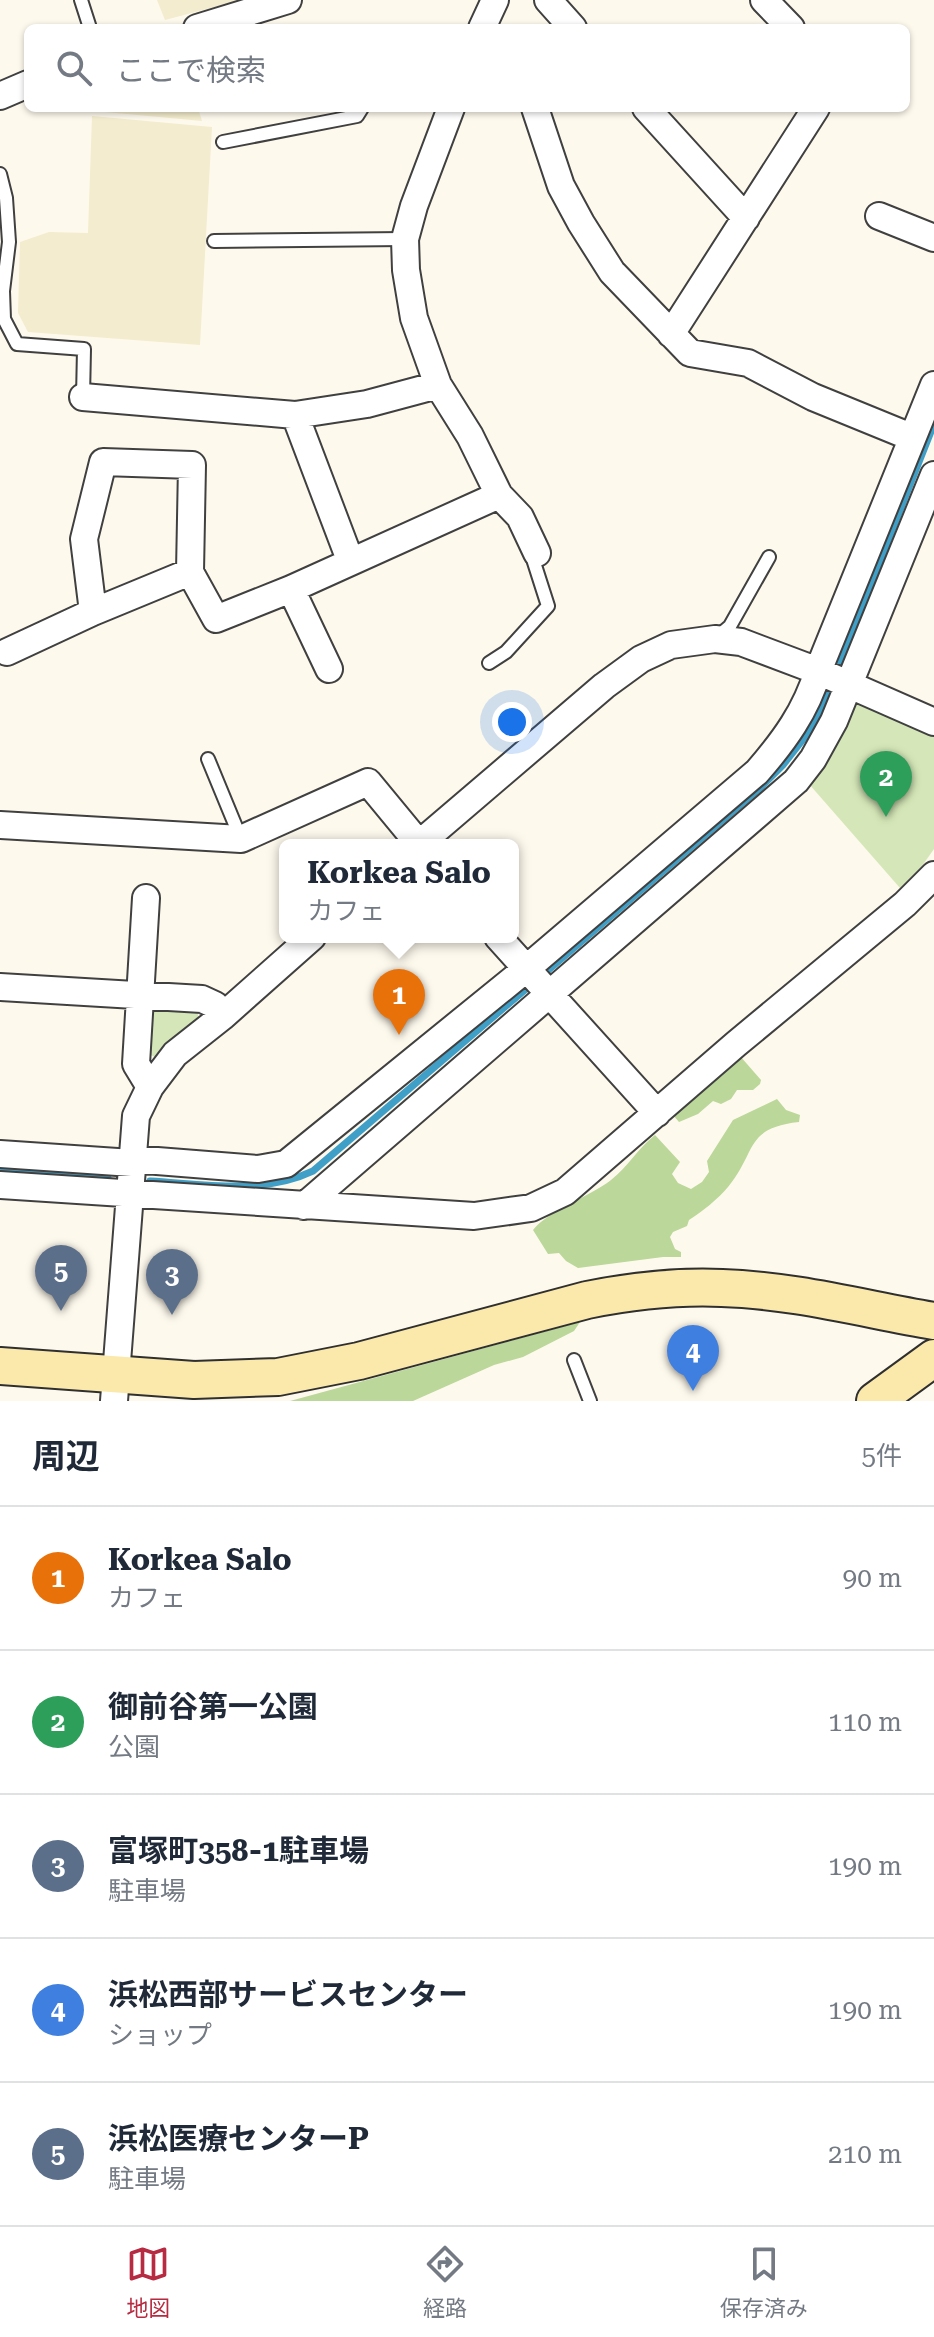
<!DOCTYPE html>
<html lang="ja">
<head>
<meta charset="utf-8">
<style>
	body { margin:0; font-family:"Roboto Serif","Noto Sans JP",serif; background:#f2f2f3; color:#1f2937 }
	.you { position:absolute; left:512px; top:722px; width:28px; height:28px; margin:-20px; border:6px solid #fff; border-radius:50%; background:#1a73e8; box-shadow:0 0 0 12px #1a73e833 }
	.badge { display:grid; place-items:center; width:52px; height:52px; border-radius:50%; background:#b62b41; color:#fff; font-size:26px; font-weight:700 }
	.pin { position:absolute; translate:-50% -66px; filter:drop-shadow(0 2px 4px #0008) }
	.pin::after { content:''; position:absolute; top:42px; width:28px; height:24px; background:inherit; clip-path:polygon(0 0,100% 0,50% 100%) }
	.popup { position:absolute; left:279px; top:839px; width:240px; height:104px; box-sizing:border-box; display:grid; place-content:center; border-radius:12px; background:#fff; filter:drop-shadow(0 2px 6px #0005); font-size:26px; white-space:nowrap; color:#747a83 }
	.popup b { font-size:30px; color:#1f2937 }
	.popup::after { content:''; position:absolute; left:50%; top:100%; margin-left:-16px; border:16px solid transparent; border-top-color:#fff }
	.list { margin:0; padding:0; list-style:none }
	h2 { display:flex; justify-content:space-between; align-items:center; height:104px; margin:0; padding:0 32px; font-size:34px }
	h2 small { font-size:26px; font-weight:400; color:#747a83 }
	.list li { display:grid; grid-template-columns:52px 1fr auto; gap:24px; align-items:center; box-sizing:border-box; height:144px; padding:0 32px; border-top:2px solid #e0e1e3 }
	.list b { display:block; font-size:30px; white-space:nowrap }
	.list p { margin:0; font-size:26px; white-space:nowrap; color:#747a83 }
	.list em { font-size:26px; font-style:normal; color:#747a83 }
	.icon { flex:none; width:44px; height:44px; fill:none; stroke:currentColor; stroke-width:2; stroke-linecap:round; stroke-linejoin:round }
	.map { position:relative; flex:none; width:934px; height:1401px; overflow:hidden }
	.search { position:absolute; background:#fff; box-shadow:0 2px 6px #0004; left:24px; right:24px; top:24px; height:88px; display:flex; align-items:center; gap:20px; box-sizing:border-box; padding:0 28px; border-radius:12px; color:#747a83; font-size:30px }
	.sheet { height:824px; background:#fff }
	nav { display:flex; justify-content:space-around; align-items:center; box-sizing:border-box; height:112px; border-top:2px solid #e0e1e3; background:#fff; font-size:22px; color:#747a83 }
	nav a { display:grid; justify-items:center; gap:4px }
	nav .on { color:#b62b41 }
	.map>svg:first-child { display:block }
</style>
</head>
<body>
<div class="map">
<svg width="934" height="1401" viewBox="0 0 934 1401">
	<rect width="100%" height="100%" fill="#fef9ed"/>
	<path fill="#f3ecce" d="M157,0H241L165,20Z
		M73,108H198L202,121L73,109Z
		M92,116L212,127L200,345L28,332L18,313L20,242L49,232L88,233Z"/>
	<path fill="#d5e7b8" d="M851,700L934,736V849L922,866L900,888L809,784Z
		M151,1008L197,1011L200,1022L160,1060L149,1054Z"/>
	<path fill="#bbd799" d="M740,1056L761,1080L760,1084L753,1090H737L731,1099L721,1104L713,1101L698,1114L679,1122L673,1115Z
		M777,1099L786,1110L800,1115L799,1122C744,1128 757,1152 728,1187C718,1199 703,1211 689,1220L687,1226L673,1232L670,1237L675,1249L681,1252V1257H663L578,1268L566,1261L559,1253L548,1254L533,1230C548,1211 589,1197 611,1180C628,1167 638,1148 655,1135L680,1162L672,1174L678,1183L691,1189L702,1182L709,1172L707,1161L733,1120Z
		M580,1322L574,1331L523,1357L494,1365L413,1401H290Z"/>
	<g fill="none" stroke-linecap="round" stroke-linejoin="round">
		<path stroke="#3f9fc7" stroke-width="7" d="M840,662L934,424
			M546,972L762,786L783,765L812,728L827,694
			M0,1171L108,1178
			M150,1181C204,1184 263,1195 313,1171L526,989"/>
		<g stroke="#404040" stroke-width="16">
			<path id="lane" d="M81,0L90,28
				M223,142L357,116L362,108
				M0,174L6,198L9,242L3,291L4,319L17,344L84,349L83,397
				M214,241L405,239
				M717,637L730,626L769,557
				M489,663L506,652L548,606L532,556L534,550
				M208,759L241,839
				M574,1360L590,1401"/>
		</g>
		<g stroke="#404040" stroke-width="30">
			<path id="street" d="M548,0L573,28
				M764,0L791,28
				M197,28L288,0
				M482,28L495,0
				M0,96L28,84
				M535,108L561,186L581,223L612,272L690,353L748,363L813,397L911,437
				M646,108L746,218
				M879,216L934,238
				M671,334L816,108
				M83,397L295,415
				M499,495L520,517L537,553
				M350,560L295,415L367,404L438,385
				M291,589L329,669
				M93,612L190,572
				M7,652L93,612L84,539L103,462L192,465L190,572L216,619L291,589L499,495L470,436L438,385L414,318L406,270L405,239L414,206L451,108
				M0,825L241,839L368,782L420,845
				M418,845L604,686L641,659L671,645L715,639L741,642L818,671L934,722
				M498,937L657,1113
				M0,987L202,999L215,1005L223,1016L312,937
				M150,1087L175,1054L223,1016
				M0,1154L132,1163
				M132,1159L258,1169L286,1164L526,969L757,772C784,741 806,711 818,671L934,385
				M0,1185L474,1216L531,1208L565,1192L736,1044L905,904L934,875
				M304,1206L796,781L813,759L834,721L934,475
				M114,1401L136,1116L150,1087L136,1064L146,898"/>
		</g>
		<g stroke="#2f2f2f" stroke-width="40">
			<path id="secondary" d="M0,1366L194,1380L278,1377L359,1361L587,1300C632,1291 676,1286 722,1288C793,1290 864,1309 934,1321
				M875,1401L934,1358"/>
		</g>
		<use href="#lane" stroke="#fff" stroke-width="12"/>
		<use href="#street" stroke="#fff" stroke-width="26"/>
		<use href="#secondary" stroke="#fbe9ab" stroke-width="36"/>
	</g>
</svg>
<div class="you"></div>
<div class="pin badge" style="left:399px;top:1035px;background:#e8710a">1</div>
<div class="popup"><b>Korkea Salo</b>カフェ</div>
<div class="pin badge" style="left:886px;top:817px;background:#2e9e5b">2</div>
<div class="pin badge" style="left:172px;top:1315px;background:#5c6f8a">3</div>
<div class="pin badge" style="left:693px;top:1391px;background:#3f7fe0">4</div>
<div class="pin badge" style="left:61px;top:1311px;background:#5c6f8a">5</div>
<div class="search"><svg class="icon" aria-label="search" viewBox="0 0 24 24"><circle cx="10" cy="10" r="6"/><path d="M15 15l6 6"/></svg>ここで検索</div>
</div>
<section class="sheet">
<h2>周辺<small>5件</small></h2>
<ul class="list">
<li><span class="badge" style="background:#e8710a">1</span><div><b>Korkea Salo</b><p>カフェ</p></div><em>90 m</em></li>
<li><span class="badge" style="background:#2e9e5b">2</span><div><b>御前谷第一公園</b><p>公園</p></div><em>110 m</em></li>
<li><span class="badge" style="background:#5c6f8a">3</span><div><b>富塚町358-1駐車場</b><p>駐車場</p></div><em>190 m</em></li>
<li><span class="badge" style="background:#3f7fe0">4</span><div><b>浜松西部サービスセンター</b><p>ショップ</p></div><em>190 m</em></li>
<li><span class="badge" style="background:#5c6f8a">5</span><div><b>浜松医療センターP</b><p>駐車場</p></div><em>210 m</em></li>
</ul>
</section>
<nav>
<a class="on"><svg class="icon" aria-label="map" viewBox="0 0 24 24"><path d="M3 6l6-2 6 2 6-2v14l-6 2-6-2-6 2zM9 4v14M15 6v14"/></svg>地図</a>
<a><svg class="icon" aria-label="directions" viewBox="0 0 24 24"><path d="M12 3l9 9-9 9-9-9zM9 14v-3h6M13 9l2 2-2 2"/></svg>経路</a>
<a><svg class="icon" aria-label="saved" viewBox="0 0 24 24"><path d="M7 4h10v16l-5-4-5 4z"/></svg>保存済み</a>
</nav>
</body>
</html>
